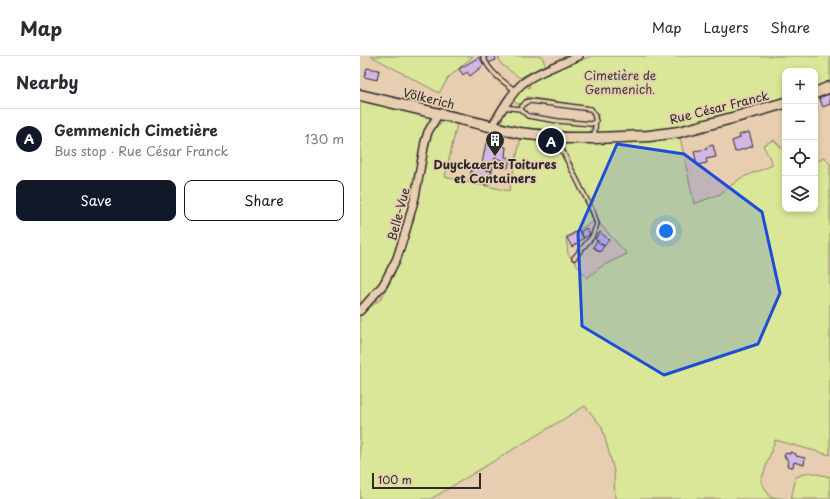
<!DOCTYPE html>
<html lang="en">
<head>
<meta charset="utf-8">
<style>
	body { margin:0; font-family:"Playpen Sans",sans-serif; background:#f7f7f7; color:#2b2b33 }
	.controls { position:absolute; right:12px; top:12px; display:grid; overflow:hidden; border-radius:8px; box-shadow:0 2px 6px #0003 }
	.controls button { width:36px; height:36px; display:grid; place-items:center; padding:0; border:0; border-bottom:1px solid #e1e1e2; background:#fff; color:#2b2b33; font:20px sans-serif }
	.scale { position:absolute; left:12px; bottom:10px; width:109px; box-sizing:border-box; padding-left:4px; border:2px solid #2b2b2b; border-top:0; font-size:11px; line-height:14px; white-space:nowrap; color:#2b2b2b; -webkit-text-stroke:3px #e8ceb0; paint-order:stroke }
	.you { position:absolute; left:306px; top:175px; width:14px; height:14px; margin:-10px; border:3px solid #fff; border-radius:50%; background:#1a73e8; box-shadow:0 0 0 6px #1a73e833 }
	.badge { display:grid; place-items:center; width:26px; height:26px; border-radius:50%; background:#111827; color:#fff; font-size:13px; font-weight:700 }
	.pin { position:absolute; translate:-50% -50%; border:2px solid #fff; box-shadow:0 1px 4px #0006 }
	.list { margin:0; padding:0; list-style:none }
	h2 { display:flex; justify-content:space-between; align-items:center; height:52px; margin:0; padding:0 16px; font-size:17px }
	h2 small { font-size:13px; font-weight:400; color:#7c7c81 }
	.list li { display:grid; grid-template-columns:26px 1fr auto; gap:12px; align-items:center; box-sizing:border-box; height:60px; padding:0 16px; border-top:1px solid #e1e1e2 }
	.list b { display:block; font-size:15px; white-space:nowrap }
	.list p { margin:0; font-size:13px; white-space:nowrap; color:#7c7c81 }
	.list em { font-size:13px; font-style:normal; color:#7c7c81 }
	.actions { display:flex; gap:8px; padding:12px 16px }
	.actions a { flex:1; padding:9px 0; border:1px solid #111827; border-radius:8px; text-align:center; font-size:14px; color:#111827 }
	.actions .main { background:#111827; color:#fff }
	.icon { flex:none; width:22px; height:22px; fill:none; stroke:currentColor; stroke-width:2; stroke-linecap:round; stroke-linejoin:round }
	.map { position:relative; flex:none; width:470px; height:443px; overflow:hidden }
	header { display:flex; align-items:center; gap:24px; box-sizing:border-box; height:56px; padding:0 20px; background:#fff; border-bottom:1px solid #e1e1e2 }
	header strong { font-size:19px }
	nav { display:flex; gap:22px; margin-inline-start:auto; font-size:14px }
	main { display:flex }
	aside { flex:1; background:#fff }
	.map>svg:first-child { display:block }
</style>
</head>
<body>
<header>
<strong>Map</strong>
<nav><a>Map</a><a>Layers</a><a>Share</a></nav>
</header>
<main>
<aside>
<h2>Nearby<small></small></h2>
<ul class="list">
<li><span class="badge">A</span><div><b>Gemmenich Cimetière</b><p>Bus stop · Rue César Franck</p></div><em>130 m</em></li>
</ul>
<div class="actions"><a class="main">Save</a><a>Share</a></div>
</aside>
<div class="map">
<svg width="470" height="443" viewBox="0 0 470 443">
	<rect width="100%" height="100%" fill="#e8ceb0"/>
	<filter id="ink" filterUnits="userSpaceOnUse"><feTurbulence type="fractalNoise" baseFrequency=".025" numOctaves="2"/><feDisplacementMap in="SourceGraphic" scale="8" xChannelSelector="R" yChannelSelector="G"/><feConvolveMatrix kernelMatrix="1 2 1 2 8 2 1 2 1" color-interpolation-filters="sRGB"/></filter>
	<g filter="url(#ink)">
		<path fill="#dae698" stroke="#828862" d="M11,0H113L88,22L79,37Z
			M138,0H182L185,9L160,22L141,8Z
			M231,0H470V26L455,31V15H425V42L310,74L240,78L237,74L238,58L233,51L167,41L163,47L158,48L154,45L155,40L164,29L169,32L171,25Z
			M0,43L73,60C70,67 66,73 64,80C59,99 58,118 54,137C46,172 27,228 0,251Z
			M147,54L160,55L163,59L167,62L231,69V75L229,77L216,78L197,74L178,73L164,74L142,68V60Z
			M85,64L97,68L85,121L149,135L161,81L194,86L213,120L234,165L206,181L208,198L227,222L242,210L267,198L240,168L202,87L283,84L320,81L334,148L360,138L381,122L413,109L403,89L414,84L425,96V153H455V108L464,101L470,108V399L415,384L401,425L410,441L427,443H255L254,415L242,371L225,350L71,443H0V259L21,243L33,221L48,179L66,96L72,77L77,70Z
			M449,416L470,421V443H431L436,421Z"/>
		<path fill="#d2b6e4" stroke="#2b2b2b" d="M127,0H135L136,4L128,7L125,1Z
			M119,1L124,9L110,20L107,16L103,19L99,13Z
			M7,12L19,14L17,24L4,21Z
			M470,38V48L463,51L459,41Z
			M389,76L393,90L375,96L372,85L380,82L379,79Z
			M126,87L146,91L145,101L150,102L148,112L141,110L143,104L135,102L132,115L121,113Z
			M353,89L356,101L346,103L347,107L337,109L334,95L347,93L346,91Z
			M112,111L132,115L128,129L109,126Z
			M226,172L230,178L224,182L220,176Z
			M219,174L224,182L212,191L207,182Z
			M240,176L249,184L244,190L235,183Z
			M237,185L244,190L240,196L233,191Z
			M430,396L436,398V400L445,402L444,409L434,406L433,411L427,410L428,404L426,403V401H424L425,397L430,398Z"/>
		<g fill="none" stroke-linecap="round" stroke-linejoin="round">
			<g stroke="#2b2b2b" stroke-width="6">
				<path id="service" d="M123,0C129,16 142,25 156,35
					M143,51L160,53L168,60L198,65L231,68L236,65
					M160,53L166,46L170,45L231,53C238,62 235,70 234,81
					M197,84L233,156L237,168L232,181L214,202"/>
			</g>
			<g stroke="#2b2b2b" stroke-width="10">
				<path id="minor" d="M132,70C141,56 150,38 163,27C176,16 203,7 219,0
					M0,255L23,229L37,202L46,174L55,141L65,86L68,76L79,57"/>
			</g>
			<g stroke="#2b2b2b" stroke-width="13">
				<path id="secondary" d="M455,37L470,31
					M0,39L159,77L205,82H234L289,80L319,76L376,61L425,47"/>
			</g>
			<use href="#service" stroke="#e8ceb0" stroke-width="3.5"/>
			<use href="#minor" stroke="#e8ceb0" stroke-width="7"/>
			<use href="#secondary" stroke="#e8ceb0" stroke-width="10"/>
		</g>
	</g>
	<path fill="#1d4ed8" fill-opacity="0.2" stroke="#1d4ed8" stroke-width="3" stroke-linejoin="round" d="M257,88L324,98L402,156L420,237L398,288L304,319L222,270L218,177Z"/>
	<defs>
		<g id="building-pin" transform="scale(1)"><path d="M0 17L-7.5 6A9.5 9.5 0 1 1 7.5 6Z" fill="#2b2b2b" stroke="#e8ceb0"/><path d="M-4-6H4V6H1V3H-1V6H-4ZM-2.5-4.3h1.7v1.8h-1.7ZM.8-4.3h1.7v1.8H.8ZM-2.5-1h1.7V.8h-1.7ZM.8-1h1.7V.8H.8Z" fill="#fff"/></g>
	</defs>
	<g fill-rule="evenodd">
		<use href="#building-pin" x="135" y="84"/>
	</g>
	<g text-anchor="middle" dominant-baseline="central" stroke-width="3.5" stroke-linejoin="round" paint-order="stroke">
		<g font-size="12" fill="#3c3e36" stroke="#e8ceb0">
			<text x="260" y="19">Cimetière de<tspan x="260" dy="14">Gemmenich.</tspan></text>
		</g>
		<g font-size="12" fill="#2b2b2b" stroke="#e8ceb0">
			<text transform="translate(69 42) rotate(14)">Völkerich</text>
			<text transform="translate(359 51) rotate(-14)">Rue César Franck</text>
			<text transform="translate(38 158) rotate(-75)">Belle-Vue</text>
		</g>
		<g font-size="12" font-weight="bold" fill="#2b2b2b" stroke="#e8ceb0">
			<text x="135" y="108">Duyckaerts Toitures<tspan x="135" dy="14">et Containers</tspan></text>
		</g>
	</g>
</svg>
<div class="controls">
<button>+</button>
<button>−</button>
<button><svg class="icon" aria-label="locate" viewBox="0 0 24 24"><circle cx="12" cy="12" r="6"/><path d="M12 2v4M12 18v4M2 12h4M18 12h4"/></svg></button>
<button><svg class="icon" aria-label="layers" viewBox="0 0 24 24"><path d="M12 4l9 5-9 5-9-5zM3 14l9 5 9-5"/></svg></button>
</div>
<div class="scale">100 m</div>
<div class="you"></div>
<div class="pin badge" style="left:191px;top:85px">A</div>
</div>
</main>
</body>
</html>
